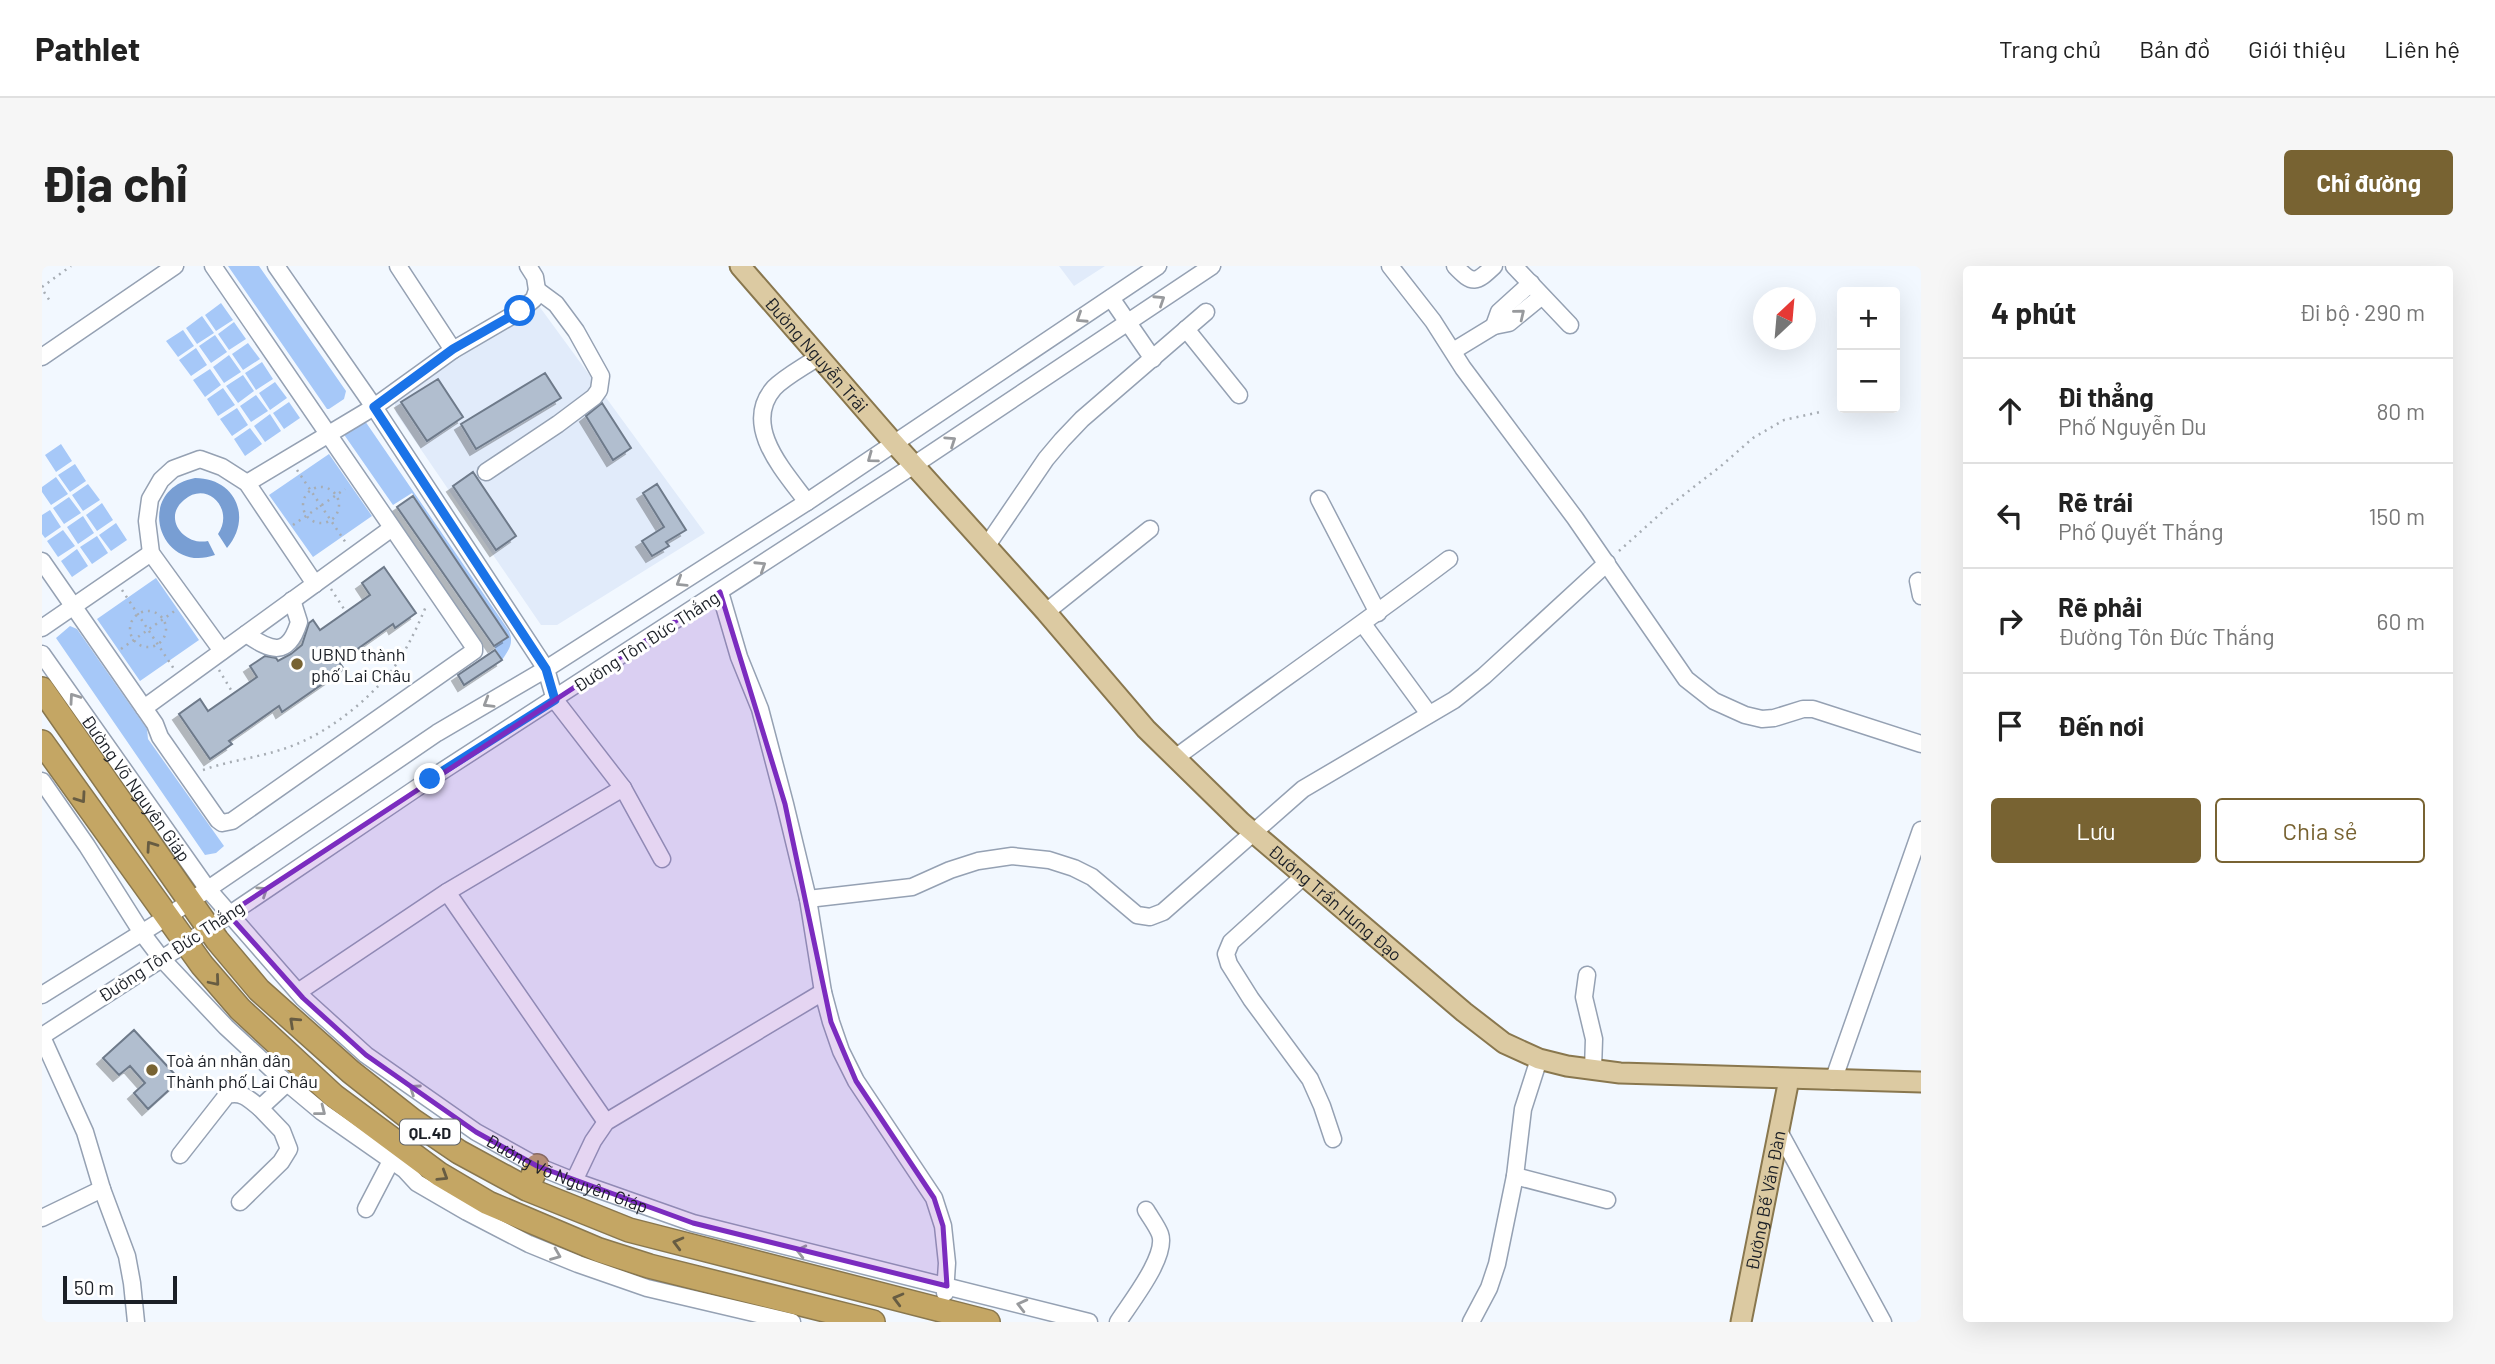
<!DOCTYPE html>
<html lang="vi">
<head>
<meta charset="utf-8">
<style>
	body { margin:0; font-family:Barlow,sans-serif; background:#f6f6f6; color:#222 }
	.controls { position:absolute; right:21px; top:21px; display:grid; overflow:hidden; border-radius:7px; box-shadow:0 7px 28px #0002 }
	.controls button { width:63px; height:63px; display:grid; place-items:center; padding:0; border:0; border-bottom:2px solid #e0e0e0; background:#fff; color:#222; font:35px sans-serif }
	.compass { position:absolute; left:1711px; top:21px; width:63px; height:63px; border-radius:50%; background:#fff; box-shadow:0 7px 28px #0002; rotate:26deg }
	.scale { position:absolute; left:21px; bottom:18px; width:114px; box-sizing:border-box; padding-left:7px; border:4px solid #1b1f26; border-top:0; font-size:19px; line-height:24px; white-space:nowrap; color:#1b1f26; -webkit-text-stroke:5px #fff; paint-order:stroke }
	.stop { position:absolute; width:21px; height:21px; margin:-16px; border:5px solid #1a73e8; border-radius:50%; background:#fff }
	.stop.end { background:#1a73e8; border-color:#fff; box-shadow:0 2px 7px #0008 }
	.list { margin:0; padding:0; list-style:none }
	h2 { display:flex; justify-content:space-between; align-items:center; height:91px; margin:0; padding:0 28px; font-size:30px }
	h2 small { font-size:23px; font-weight:400; color:#767676 }
	.list li { display:grid; grid-template-columns:46px 1fr auto; gap:21px; align-items:center; box-sizing:border-box; height:105px; padding:0 28px; border-top:2px solid #e0e0e0 }
	.list b { display:block; font-size:26px; white-space:nowrap }
	.list p { margin:0; font-size:23px; white-space:nowrap; color:#767676 }
	.list em { font-size:23px; font-style:normal; color:#767676 }
	.actions { display:flex; gap:14px; padding:21px 28px }
	.actions a { flex:1; padding:16px 0; border:2px solid #786332; border-radius:7px; text-align:center; font-size:24px; color:#786332 }
	.actions .main { background:#786332; color:#fff }
	.icon { flex:none; width:38px; height:38px; fill:none; stroke:currentColor; stroke-width:2; stroke-linecap:round; stroke-linejoin:round }
	.map { position:relative; flex:none; width:1879px; height:1056px; overflow:hidden; border-radius:7px }
	header { display:flex; align-items:center; gap:42px; box-sizing:border-box; height:98px; padding:0 35px; background:#fff; border-bottom:2px solid #e0e0e0 }
	header strong { font-size:33px }
	nav { display:flex; gap:38px; margin-inline-start:auto; font-size:24px }
	.intro { display:flex; align-items:center; justify-content:space-between; box-sizing:border-box; height:168px; padding:0 42px }
	h1 { margin:0; font-size:49px }
	.button { padding:18px 32px; border-radius:7px; background:#786332; color:#fff; font-size:24px; font-weight:700 }
	main { display:flex; gap:42px; padding:0 42px }
	aside { flex:1; background:#fff; border-radius:7px; box-shadow:0 7px 28px #0002 }
	.map>svg:first-child { display:block }
</style>
</head>
<body>
<header>
<strong>Pathlet</strong>
<nav><a>Trang chủ</a><a>Bản đồ</a><a>Giới thiệu</a><a>Liên hệ</a></nav>
</header>
<div class="intro"><h1>Địa chỉ</h1><a class="button">Chỉ đường</a></div>
<main>
<div class="map">
<svg width="1879" height="1056" viewBox="0 0 1879 1056">
	<defs>
		<filter id="shadow"><feDropShadow dx="-6" dy="6" stdDeviation="0" flood-color="#0004"/></filter>
	</defs>
	<rect width="100%" height="100%" fill="#f2f8ff"/>
	<path fill="#e1ebfa" d="M1017,0H1063L1032,20Z
		M497,40L663,267L515,359H499L354,147L352,132Z"/>
	<path fill="#a6c8f8" d="M186,0H217L304,125L302,133L287,143H285Z
		M179,37L191,54L174,65L163,49Z
		M160,50L172,67L155,78L144,62Z
		M192,56L204,73L187,84L176,68Z
		M141,64L152,80L136,91L124,75Z
		M173,69L185,86L169,97L157,80Z
		M206,77L218,93L201,104L190,88Z
		M154,82L165,99L149,110L137,94Z
		M187,89L199,106L182,117L171,101Z
		M220,96L231,113L214,124L203,107Z
		M168,103L179,119L163,131L151,114Z
		M201,109L212,125L196,137L184,120Z
		M233,116L245,132L228,144L217,127Z
		M181,122L193,139L176,150L165,133Z
		M214,129L226,145L209,156L198,140Z
		M247,136L258,152L242,163L231,147Z
		M195,142L206,159L190,170L178,153Z
		M228,148L239,165L223,176L212,160Z
		M323,155L467,365C472,378 467,383 460,394L452,380L466,370L370,227L351,239L303,170V167Z
		M208,162L220,178L203,190L192,173Z
		M19,178L30,195L14,206L3,189Z
		M287,188L330,250L271,291L227,229Z
		M33,198L44,215L28,226L16,209Z
		M14,211L26,228L9,239L0,226V221Z
		M46,218L58,234L41,245L30,229Z
		M27,231L39,247L22,258L11,242Z
		M60,237L71,254L55,265L44,249Z
		M8,244L19,261L3,272L0,268V249Z
		M41,250L52,267L36,278L25,261Z
		M74,257L85,274L69,285L57,269Z
		M21,264L33,280L16,291L5,275Z
		M55,270L66,287L50,298L38,281Z
		M35,283L46,300L30,311L19,295Z
		M114,312L157,374L98,415L55,353Z
		M28,360L35,363L105,463L106,473L182,580L174,587L163,589L14,372Z"/>
	<path fill="#789ed3" d="M153,212C193,212 211,251 185,282L176,268C193,243 165,214 142,234C120,252 142,280 166,275L173,289C117,309 91,224 153,212Z"/>
	<path fill="#b1becf" stroke="#6e7a8a" stroke-width="2" filter="url(#shadow)" d="M503,107L519,132L434,183L419,158Z
		M396,113L421,151L385,175L359,136Z
		M560,137L589,182L571,194L544,150Z
		M431,206L474,270L454,284L411,220Z
		M615,218L644,264L624,276L627,280L610,290L600,275L622,261L601,227Z
		M371,230L466,371L452,380L355,241Z
		M342,301L374,347L353,362L351,358L297,396L302,403L240,446L237,440L187,475L190,478L168,493L137,448L158,433L166,445L215,411L208,400L223,390L234,392L236,395L249,388L260,379L267,357L271,354L278,364L328,329L320,317Z
		M453,384L460,394L422,419L416,409Z
		M92,764L138,814L106,843L92,827L103,817L88,800L77,809L61,792Z"/>
	<g fill="none" stroke-linecap="round" stroke-linejoin="round">
		<g stroke="#95a1b3" stroke-width="19">
			<g id="minor">
				<path d="M234,0L332,141L504,403L513,434L581,522L620,593"/>
				<path d="M356,0L411,84"/>
				<path d="M1348,0L1391,55L1421,102L1533,252L1644,413L1672,435L1703,449L1720,453L1732,452L1761,443H1771L1879,478"/>
				<path d="M1413,0C1431,19 1434,17 1452,0"/>
				<path d="M1472,0L1528,59"/>
				<path d="M1069,32L1111,93"/>
				<path d="M1452,60L1457,46L1489,17"/>
				<path d="M1144,63L1197,129"/>
				<path d="M1411,85L1452,60L1467,57L1500,30"/>
				<path d="M0,91L133,0"/>
				<path d="M444,206L516,158L552,131L557,124L559,110L534,65L514,38L495,24"/>
				<path d="M205,217L332,141L411,84L478,45L492,33L495,24L493,11L486,0"/>
				<path d="M1277,233L1336,347"/>
				<path d="M765,236C743,206 699,160 732,122C744,110 762,101 776,91"/>
				<path d="M944,281L1004,193L1020,174L1040,153L1164,46"/>
				<path d="M0,295L113,458L118,471L176,554L180,557L190,555L432,385V381L171,0"/>
				<path d="M1876,315L1879,330"/>
				<path d="M678,326L697,391L718,443L743,538L766,633L781,726L789,756L799,785L814,815L892,932L901,960L905,997L903,1027"/>
				<path d="M1004,346L1108,263"/>
				<path d="M1321,358L1387,448"/>
				<path d="M0,362L109,287"/>
				<path d="M204,368C229,385 246,392 257,356L250,334"/>
				<path d="M180,385L109,287L105,255L108,233L119,214L131,203L158,193L180,201L205,217L273,318"/>
				<path id="s1" d="M0,388L165,622L261,732L324,789L434,866L495,900L532,915L651,957L1047,1056"/>
				<path d="M102,442L350,262"/>
				<path d="M1133,492C1224,425 1317,361 1407,293"/>
				<path d="M0,515L45,580L100,667L119,692L184,761L238,811L280,846L363,904L375,917L425,946L487,978L536,998L605,1022L750,1056"/>
				<path d="M1263,609L1189,676L1184,688L1187,698L1209,733L1268,813L1280,840L1291,873"/>
				<path d="M405,626L564,856"/>
				<path d="M766,633L870,621L908,604L936,595L970,590L1007,594L1032,602L1050,611L1095,649L1108,651L1121,646L1261,523L1412,434L1442,410L1565,297"/>
				<path d="M1545,709L1542,731L1552,773L1551,803"/>
				<path d="M256,726L405,626L581,522"/>
				<path d="M0,729L125,651L395,467L504,403L765,236L1116,0"/>
				<path d="M0,770L166,663L388,513L872,199L1170,0"/>
				<path d="M0,771L43,866L60,923L85,990L90,1017L94,1056"/>
				<path d="M1791,815L1879,564"/>
				<path d="M1738,867L1841,1056"/>
				<path d="M138,889L185,829C200,825 207,833 218,842L245,817"/>
				<path d="M1473,910L1565,934"/>
				<path d="M532,915L551,875L564,856L781,726"/>
				<path d="M198,936L239,896L247,883L240,865L218,842"/>
				<path d="M324,943L349,895"/>
				<path d="M0,952L60,923"/>
				<path d="M1076,1056C1088,1037 1126,990 1118,968C1115,960 1108,951 1104,944"/>
				<path d="M1429,1056L1447,1022L1455,998L1473,910L1481,843L1497,793"/>
			</g>
		</g>
		<g stroke="#89774e" stroke-width="23">
			<g id="major">
				<path id="s2" d="M698,0L851,176L1004,346L1104,463L1199,556L1422,746L1462,777L1497,793L1525,800L1578,807L1879,816"/>
				<path id="s3" d="M1699,1056L1747,813"/>
			</g>
		</g>
		<g stroke="#89774e" stroke-width="26">
			<path id="highway" d="M0,423L175,674L217,724L309,806L370,854L417,886L485,923L587,964L946,1056
				M0,476L160,699L198,743L292,830L397,908L446,937L557,984L607,1000L831,1056
				M485,923L495,900"/>
		</g>
		<path stroke="#a7adb4" stroke-width="2.5" stroke-dasharray="2 5" stroke-linecap="butt" d="M0,21L29,0
			M2,26L8,35
			M255,204L304,277
			M261 239a18 18 0 1 1 36 0a18 18 0 1 1-36 0Z
			M251,259L303,223
			M1577,285L1626,241L1679,200L1711,172L1742,154L1778,146
			M289,323L302,343
			M80,324L132,403
			M88 363a18 18 0 1 1 36 0a18 18 0 1 1-36 0Z
			M79,383L134,344
			M177,404L189,424
			M161,504C186,495 213,492 238,484C279,472 320,440 347,408C363,388 375,362 385,338"/>
		<use href="#minor" stroke="#fff" stroke-width="16"/>
		<use href="#major" stroke="#dccaa2" stroke-width="19"/>
		<use href="#highway" stroke="#c4a664" stroke-width="23"/>
	</g>
	<defs><path id="oneway-chevron" d="M-2-3.5L2.5 0L-2 3.5" fill="none" stroke-width="1.6" stroke-linecap="round" stroke-linejoin="round" transform="scale(1.75)"/></defs>
	<g stroke="#989a9d">
		<use href="#oneway-chevron" transform="translate(1118 34) rotate(-33)"/>
		<use href="#oneway-chevron" transform="translate(1478 48) rotate(-39)"/>
		<use href="#oneway-chevron" transform="translate(1039 52) rotate(147)"/>
		<use href="#oneway-chevron" transform="translate(909 175) rotate(-34)"/>
		<use href="#oneway-chevron" transform="translate(830 192) rotate(144)"/>
		<use href="#oneway-chevron" transform="translate(719 300) rotate(-33)"/>
		<use href="#oneway-chevron" transform="translate(639 316) rotate(148)"/>
		<use href="#oneway-chevron" transform="translate(32 432) rotate(-125)"/>
		<use href="#oneway-chevron" transform="translate(446 437) rotate(149)"/>
		<use href="#oneway-chevron" transform="translate(221 625) rotate(-34)"/>
		<use href="#oneway-chevron" transform="translate(372 823) rotate(-145)"/>
		<use href="#oneway-chevron" transform="translate(279 845) rotate(38)"/>
		<use href="#oneway-chevron" transform="translate(759 985) rotate(-166)"/>
		<use href="#oneway-chevron" transform="translate(514 989) rotate(22)"/>
		<use href="#oneway-chevron" transform="translate(980 1039) rotate(-166)"/>
	</g>
	<g stroke="#675c42">
		<use href="#oneway-chevron" transform="translate(39 532) rotate(55)"/>
		<use href="#oneway-chevron" transform="translate(109 580) rotate(-125)"/>
		<use href="#oneway-chevron" transform="translate(173 715) rotate(50)"/>
		<use href="#oneway-chevron" transform="translate(252 756) rotate(-137)"/>
		<use href="#oneway-chevron" transform="translate(401 910) rotate(32)"/>
		<use href="#oneway-chevron" transform="translate(636 977) rotate(-165)"/>
		<use href="#oneway-chevron" transform="translate(856 1033) rotate(-165)"/>
	</g>
	<g fill="none" stroke-linecap="round" stroke-linejoin="round">
		<path stroke="#1a73e8" stroke-width="9" d="M388,513L513,434L504,403L332,141L411,83L478,45"/>
	</g>
	<path fill="#7b2cbf" fill-opacity="0.2" stroke="#7b2cbf" stroke-width="5" stroke-linejoin="round" d="M678,326L743,538L789,756L814,815L892,932L901,960L905,1020L651,957L495,900L434,866L324,789L261,732L186,648Z"/>
	<g fill="#786332" stroke="#fff" stroke-width="2.5">
		<circle cx="255" cy="398" r="7"/>
		<circle cx="110" cy="804" r="7"/>
	</g>
	<g text-anchor="middle" dominant-baseline="central" stroke-width="6" stroke-linejoin="round" paint-order="stroke">
		<rect fill="#fff" stroke="#5f6267" stroke-width="2" x="358" y="853.5" width="60" height="25" rx="5"/>
		<g font-size="16" font-weight="bold" fill="#1b1f26">
			<text x="388" y="866">QL.4D</text>
		</g>
		<g font-size="18" fill="#1b1f26" stroke="#fff">
			<text stroke="none"><textPath href="#s2" startOffset="117">Đường Nguyễn Trãi</textPath></text>
			<text transform="translate(604 375) rotate(-33)">Đường Tôn Đức Thắng</text>
			<text stroke="none"><textPath href="#s1" startOffset="164">Đường Võ Nguyên Giáp</textPath></text>
			<text stroke="none"><textPath href="#s2" startOffset="873">Đường Trần Hưng Đạo</textPath></text>
			<text transform="translate(129 685) rotate(-33)">Đường Tôn Đức Thắng</text>
			<text stroke="none"><textPath href="#s1" startOffset="752">Đường Võ Nguyên Giáp</textPath></text>
			<text stroke="none"><textPath href="#s3" startOffset="124">Đường Bế Văn Đàn</textPath></text>
		</g>
		<g font-size="18" fill="#1b1f26" stroke="#fff" text-anchor="start">
			<text x="269" y="388">UBND thành<tspan x="269" dy="21">phố Lai Châu</tspan></text>
			<text x="124" y="794">Toà án nhân dân<tspan x="124" dy="21">Thành phố Lai Châu</tspan></text>
		</g>
	</g>
</svg>
<div class="controls">
<button>+</button>
<button>−</button>
</div>
<svg class="compass" viewBox="-18 -18 36 36"><path d="M0-13l5 13h-10z" fill="#e53935"/><path d="M0 13l5-13h-10z" fill="#767676"/></svg>
<div class="scale">50 m</div>
<div class="stop" style="left:478px;top:45px"></div>
<div class="stop end" style="left:388px;top:513px"></div>
</div>
<aside>
<h2>4 phút<small>Đi bộ · 290 m</small></h2>
<ul class="list">
<li><svg class="icon" aria-label="ahead" viewBox="0 0 24 24"><path d="M12 20V5M6 11l6-6 6 6"/></svg><div><b>Đi thẳng</b><p>Phố Nguyễn Du</p></div><em>80 m</em></li>
<li><svg class="icon" aria-label="left" viewBox="0 0 24 24"><path d="M17 20v-9H6M10 6l-5 5 5 5"/></svg><div><b>Rẽ trái</b><p>Phố Quyết Thắng</p></div><em>150 m</em></li>
<li><svg class="icon" aria-label="right" viewBox="0 0 24 24"><path d="M7 20v-9h11M14 6l5 5-5 5"/></svg><div><b>Rẽ phải</b><p>Đường Tôn Đức Thắng</p></div><em>60 m</em></li>
<li><svg class="icon" aria-label="arrive" viewBox="0 0 24 24"><path d="M6 21V4h12l-3 4 3 4H6"/></svg><div><b>Đến nơi</b></div></li>
</ul>
<div class="actions"><a class="main">Lưu</a><a>Chia sẻ</a></div>
</aside>
</main>
</body>
</html>
